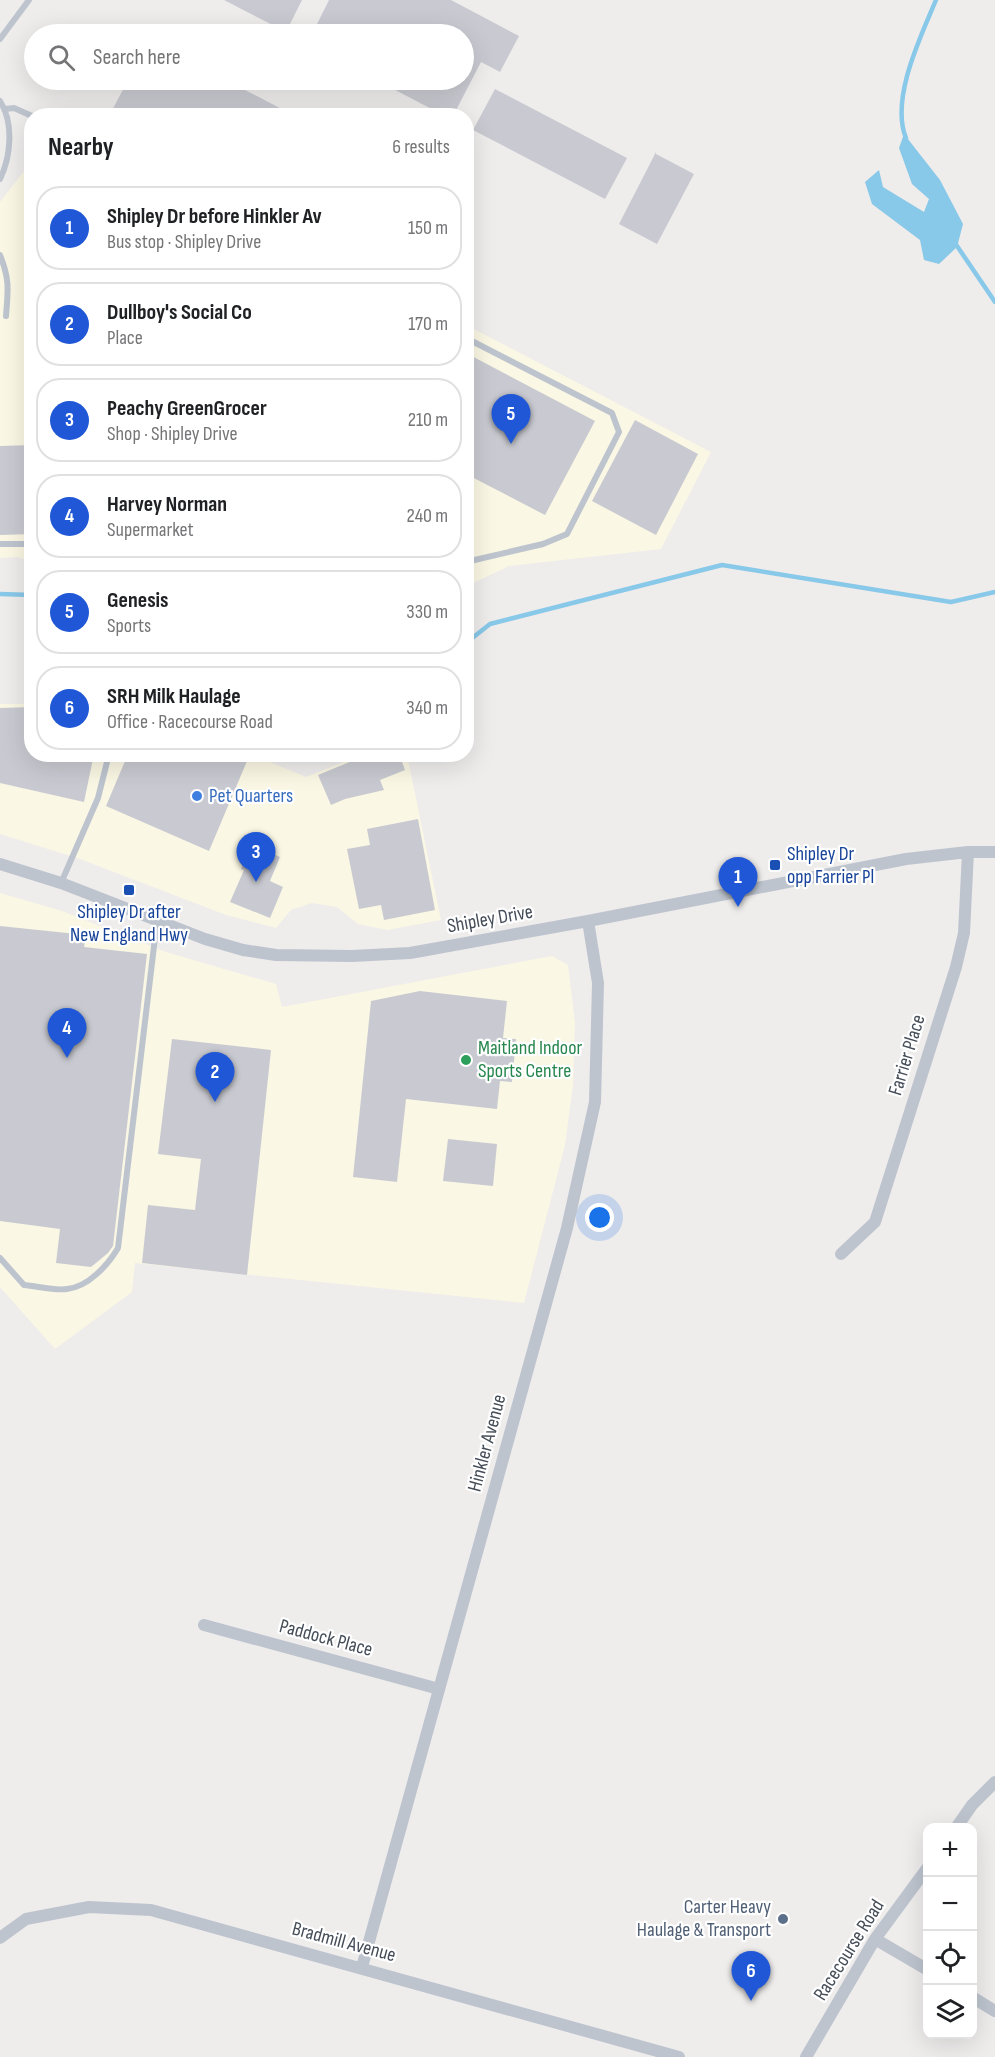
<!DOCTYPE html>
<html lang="en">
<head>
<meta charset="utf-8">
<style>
	body { margin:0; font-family:"Sofia Sans Condensed",sans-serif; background:#f2f2f2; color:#202124 }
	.controls { position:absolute; right:18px; bottom:18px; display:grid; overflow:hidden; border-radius:12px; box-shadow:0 6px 24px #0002 }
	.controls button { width:54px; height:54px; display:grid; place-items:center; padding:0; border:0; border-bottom:2px solid #e0e0e0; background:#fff; color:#202124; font:30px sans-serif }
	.you { position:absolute; left:600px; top:1218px; width:21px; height:21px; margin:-15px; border:4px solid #fff; border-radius:50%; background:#1a73e8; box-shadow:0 0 0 9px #1a73e833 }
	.badge { display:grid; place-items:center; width:39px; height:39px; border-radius:50%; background:#1f57d6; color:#fff; font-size:20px; font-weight:700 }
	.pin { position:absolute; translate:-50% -50px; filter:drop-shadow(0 2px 3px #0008) }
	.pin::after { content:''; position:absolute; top:32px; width:21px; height:18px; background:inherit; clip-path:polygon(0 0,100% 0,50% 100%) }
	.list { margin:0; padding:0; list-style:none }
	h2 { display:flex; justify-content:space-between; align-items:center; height:78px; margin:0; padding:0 24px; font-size:26px }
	h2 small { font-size:20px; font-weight:400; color:#757577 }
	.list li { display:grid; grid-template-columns:39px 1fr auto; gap:18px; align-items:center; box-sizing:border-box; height:84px; margin:0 12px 12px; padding:0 12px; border:2px solid #e0e0e0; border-radius:24px }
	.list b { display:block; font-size:22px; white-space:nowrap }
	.list p { margin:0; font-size:20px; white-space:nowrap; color:#757577 }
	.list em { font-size:20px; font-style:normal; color:#757577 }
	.icon { flex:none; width:33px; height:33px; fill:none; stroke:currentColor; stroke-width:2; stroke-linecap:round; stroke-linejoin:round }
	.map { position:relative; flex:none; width:995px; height:2057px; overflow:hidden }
	.search { position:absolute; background:#fff; box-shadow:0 6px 24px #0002; left:24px; top:24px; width:450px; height:66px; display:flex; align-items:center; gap:15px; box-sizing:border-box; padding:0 21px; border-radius:33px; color:#757577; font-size:22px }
	.panel { position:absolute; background:#fff; box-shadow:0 6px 24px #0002; left:24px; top:108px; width:450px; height:654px; border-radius:24px }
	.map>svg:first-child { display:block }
</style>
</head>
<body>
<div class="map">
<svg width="995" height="2057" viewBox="0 0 995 2057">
	<rect width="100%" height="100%" fill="#efecec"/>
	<path fill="#faf7e4" d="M31,162V562L18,557L0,558V202Z
		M466,325L711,452L661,549L509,566L467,586Z
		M0,704H31L32,754L253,755L306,777L361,755H407L441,920L387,930L358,924L337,907L312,903L291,910L276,928L226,915L80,859L0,834Z
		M0,893L62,911L166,952L276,984L282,1007L552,956L568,965L575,1023L573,1085L565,1145L524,1303L135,1263L132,1292L55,1349L0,1287Z"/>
	<path fill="#88c8e8" d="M904,134L940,180L963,224L957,247L939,264L924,260L920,240L872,204L865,182L879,170L883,187L924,212L929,199L912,184L899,148Z"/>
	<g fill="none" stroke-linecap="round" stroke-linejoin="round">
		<path stroke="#88c8e8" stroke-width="4.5" d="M906,138C890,99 921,36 936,0
			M955,243L995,302
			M0,594L32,595
			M466,643L490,624L722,565L951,602L995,592"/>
	</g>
	<path fill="#c9cad1" d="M224,0H302L286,32Z
		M329,0H451L519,36L500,72L481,62L453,116H445L376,80H464V34H312Z
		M128,80H226L295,116H109Z
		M495,89L627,158L605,199L473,130Z
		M656,152V154L694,174L657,244L619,224Z
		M466,353L595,421L545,515L466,474Z
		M635,420L698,454L656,535L592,501Z
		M32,445V534L0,535V446Z
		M32,707V754H94L84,802L0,783V708Z
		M128,754H250L209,851L106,806Z
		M369,754H399L405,770L380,780L384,790L345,799L331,805L318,775Z
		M418,819L435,910L384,920L381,905L359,909L347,849L370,845L367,829Z
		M251,844L280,857L270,881L283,887L270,918L230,902L244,870L241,869Z
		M0,926L86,935L84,947L147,954L113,1246L108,1253L91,1267L56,1263L60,1229L0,1221Z
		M420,991L507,1001L503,1038L516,1039L512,1082L500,1081L497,1109L406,1099L397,1182L353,1177L371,1001Z
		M172,1039L271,1050L247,1275L142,1263L148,1205L195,1210L201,1159L158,1154Z
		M448,1139L497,1144L493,1186L443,1181Z"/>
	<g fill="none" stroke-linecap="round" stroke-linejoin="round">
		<path stroke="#bdc4ce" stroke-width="6" d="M0,39L29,0
			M0,101C14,123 11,156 0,179
			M5,109L14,108L32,116
			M0,255C10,280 8,290 6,316
			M466,338L612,413L619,432L567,534L543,544L466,562
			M0,544H32
			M61,883L98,798L109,754
			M0,1258L24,1285C37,1286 54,1291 67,1289C88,1287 108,1265 118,1248L157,921"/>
		<path stroke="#bdc4ce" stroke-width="12" d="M0,864L61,883L205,939L243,950L276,955L352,956L410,953L588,921L906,859L968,852H995
			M841,1254L875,1222L956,967L964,933L968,852
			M204,1625L439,1689
			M956,1828L972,1805L995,1782
			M0,1938L26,1919L89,1907L151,1910L679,2057
			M875,1939L928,1970
			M362,1967L567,1228L595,1102L598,983L588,921
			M972,1997L995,2011
			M806,2057L875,1939L928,1867"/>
	</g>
	<circle fill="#3f7fe0" stroke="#fff" stroke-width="2" cx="197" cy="796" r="6"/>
	<g fill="#1a4fb4" stroke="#fff" stroke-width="2">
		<rect x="769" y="859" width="12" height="12" rx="3"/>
		<rect x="123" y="884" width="12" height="12" rx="3"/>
	</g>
	<circle fill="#2e9e5b" stroke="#fff" stroke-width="2" cx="466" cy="1060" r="6"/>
	<circle fill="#5c6f8a" stroke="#fff" stroke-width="2" cx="783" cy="1919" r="6"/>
	<g text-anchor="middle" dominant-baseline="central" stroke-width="4.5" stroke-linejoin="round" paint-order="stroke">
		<g font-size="20" fill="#366cbe" stroke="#fff" text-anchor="start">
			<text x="209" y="796">Pet Quarters</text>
		</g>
		<g font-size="20" fill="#164399" stroke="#fff" text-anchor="start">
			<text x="787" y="854">Shipley Dr<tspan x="787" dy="23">opp Farrier Pl</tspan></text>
			<text x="129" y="912" text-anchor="middle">Shipley Dr after<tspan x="129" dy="23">New England Hwy</tspan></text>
		</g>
		<g font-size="20" fill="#454d58" stroke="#fff">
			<text transform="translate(490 919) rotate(-10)">Shipley Drive</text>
			<text transform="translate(907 1055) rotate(-73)">Farrier Place</text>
			<text transform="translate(487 1443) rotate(-75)">Hinkler Avenue</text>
			<text transform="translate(326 1638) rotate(15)">Paddock Place</text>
			<text transform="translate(344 1942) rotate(15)">Bradmill Avenue</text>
			<text transform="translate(849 1950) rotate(-58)">Racecourse Road</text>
		</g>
		<g font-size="20" fill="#27864d" stroke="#fff" text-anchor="start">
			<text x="478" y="1048">Maitland Indoor<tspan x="478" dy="23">Sports Centre</tspan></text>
		</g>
		<g font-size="20" fill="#4e5e75" stroke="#fff" text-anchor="end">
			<text x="771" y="1907">Carter Heavy<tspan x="771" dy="23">Haulage &amp; Transport</tspan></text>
		</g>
	</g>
</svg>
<div class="controls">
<button>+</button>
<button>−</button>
<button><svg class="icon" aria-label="locate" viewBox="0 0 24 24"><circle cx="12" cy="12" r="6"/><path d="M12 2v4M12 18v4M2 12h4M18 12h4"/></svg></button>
<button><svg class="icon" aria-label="layers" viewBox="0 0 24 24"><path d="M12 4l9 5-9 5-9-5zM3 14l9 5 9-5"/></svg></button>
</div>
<div class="you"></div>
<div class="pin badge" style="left:738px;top:907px">1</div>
<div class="pin badge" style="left:215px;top:1102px">2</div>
<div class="pin badge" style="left:256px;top:882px">3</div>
<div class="pin badge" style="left:67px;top:1058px">4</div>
<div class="pin badge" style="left:511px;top:444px">5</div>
<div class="pin badge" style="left:751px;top:2001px">6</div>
<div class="search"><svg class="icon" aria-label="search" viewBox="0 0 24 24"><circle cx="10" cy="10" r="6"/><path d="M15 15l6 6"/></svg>Search here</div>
<section class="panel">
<h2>Nearby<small>6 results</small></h2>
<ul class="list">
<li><span class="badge">1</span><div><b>Shipley Dr before Hinkler Av</b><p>Bus stop · Shipley Drive</p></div><em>150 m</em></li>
<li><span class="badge">2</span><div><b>Dullboy's Social Co</b><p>Place</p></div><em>170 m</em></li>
<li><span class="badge">3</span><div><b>Peachy GreenGrocer</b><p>Shop · Shipley Drive</p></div><em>210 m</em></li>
<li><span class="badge">4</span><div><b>Harvey Norman</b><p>Supermarket</p></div><em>240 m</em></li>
<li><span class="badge">5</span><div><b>Genesis</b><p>Sports</p></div><em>330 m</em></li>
<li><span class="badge">6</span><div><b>SRH Milk Haulage</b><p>Office · Racecourse Road</p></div><em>340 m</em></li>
</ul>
</section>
</div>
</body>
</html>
